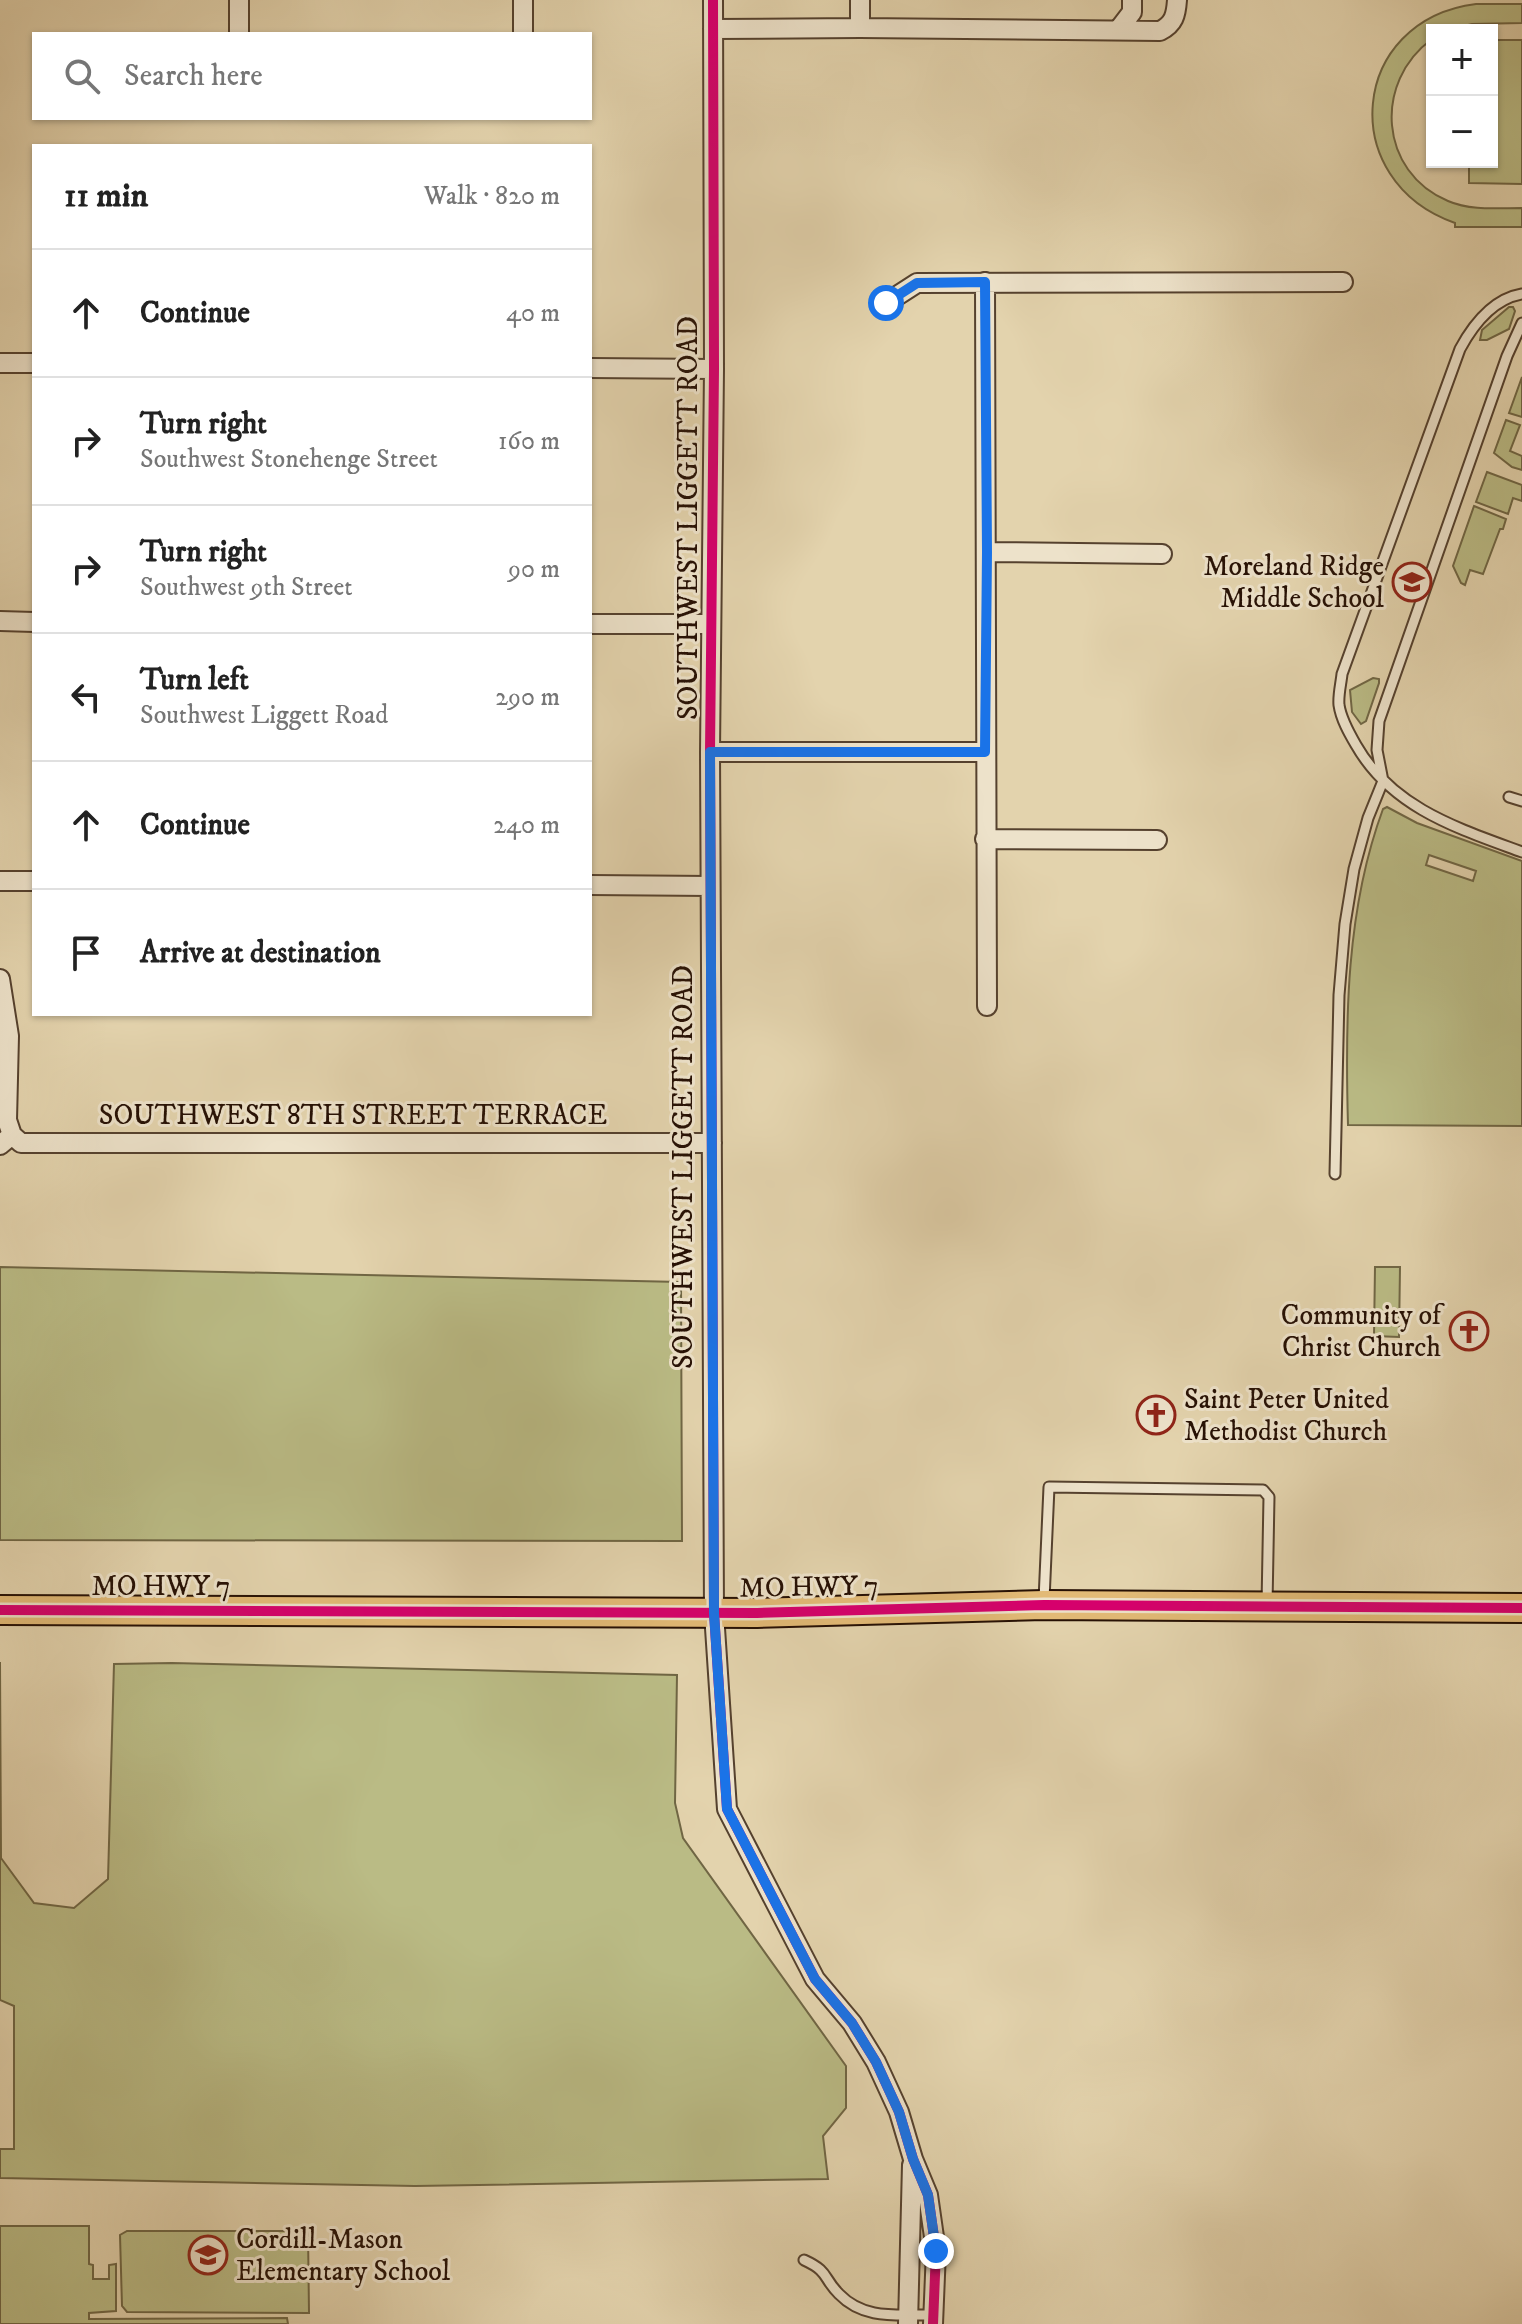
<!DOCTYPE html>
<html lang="en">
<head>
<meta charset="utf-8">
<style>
	body { margin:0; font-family:"IM FELL DW Pica",serif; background:#f6f6f6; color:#222 }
	.controls { position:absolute; right:24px; top:24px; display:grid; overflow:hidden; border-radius:0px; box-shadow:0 2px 6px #0004 }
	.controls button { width:72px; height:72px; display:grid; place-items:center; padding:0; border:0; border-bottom:2px solid #e0e0e0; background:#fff; color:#222; font:40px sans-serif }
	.stop { position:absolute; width:24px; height:24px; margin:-18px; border:6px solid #1a73e8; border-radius:50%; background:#fff }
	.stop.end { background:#1a73e8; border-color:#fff; box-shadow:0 2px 8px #0008 }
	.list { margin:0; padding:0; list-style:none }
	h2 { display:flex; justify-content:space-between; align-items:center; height:104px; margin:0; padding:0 32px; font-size:34px }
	h2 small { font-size:26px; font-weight:400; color:#767676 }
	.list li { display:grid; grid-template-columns:52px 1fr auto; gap:24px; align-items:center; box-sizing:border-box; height:128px; padding:0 32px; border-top:2px solid #e0e0e0 }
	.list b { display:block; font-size:30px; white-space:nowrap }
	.list p { margin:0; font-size:26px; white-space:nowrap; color:#767676 }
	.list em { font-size:26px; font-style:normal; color:#767676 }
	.icon { flex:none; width:44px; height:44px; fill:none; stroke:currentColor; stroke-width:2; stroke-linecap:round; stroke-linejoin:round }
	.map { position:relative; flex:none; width:1522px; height:2324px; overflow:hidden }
	.search { position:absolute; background:#fff; box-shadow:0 2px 6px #0004; left:32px; top:32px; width:560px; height:88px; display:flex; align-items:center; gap:20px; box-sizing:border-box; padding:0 28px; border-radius:0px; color:#767676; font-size:30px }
	.panel { position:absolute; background:#fff; box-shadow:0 2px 6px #0004; left:32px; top:144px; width:560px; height:872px; border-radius:0px }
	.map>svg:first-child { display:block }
</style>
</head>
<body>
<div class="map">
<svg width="1522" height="2324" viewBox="0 0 1522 2324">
	<rect width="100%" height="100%" fill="#e3d3ad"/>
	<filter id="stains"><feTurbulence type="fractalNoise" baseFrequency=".0025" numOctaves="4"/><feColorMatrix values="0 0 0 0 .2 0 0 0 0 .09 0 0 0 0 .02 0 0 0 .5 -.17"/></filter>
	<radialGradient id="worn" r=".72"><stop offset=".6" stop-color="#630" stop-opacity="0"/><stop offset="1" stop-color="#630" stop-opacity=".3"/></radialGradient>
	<path fill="#babb85" stroke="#706644" stroke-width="2" fill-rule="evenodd" d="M1476,4H1522V23L1472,24L1448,30H1432V39C1373,82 1379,172 1448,201C1471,211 1497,208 1522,208V227H1455V223C1335,181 1349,20 1476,4Z
		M1492,40H1522V184L1469,183V162H1492Z
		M1509,307H1513L1515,311L1509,329L1487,340H1480L1482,330Z
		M1522,377V417L1509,413Z
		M1506,420L1520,425L1510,451L1522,456V470L1512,467L1494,453Z
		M1487,472L1522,485V501L1513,498L1508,514L1476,502Z
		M1474,506L1506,519L1503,529H1500L1483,574L1470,570L1465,585L1461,583L1453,566Z
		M1373,678L1379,679V683L1366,721L1361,724L1352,712L1350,690Z
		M1387,807L1417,823L1522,861V1126L1348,1125C1345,1020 1346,909 1383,809ZM1429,855L1476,871L1473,881L1426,865Z
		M0,1267L681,1282L682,1541L0,1540Z
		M1375,1267H1400L1399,1337L1374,1336Z
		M0,1662L1,1858L34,1903L74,1908L108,1879L114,1664L172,1663L677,1675L675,1803L683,1838L846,2066V2108L823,2136L828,2179L415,2186L0,2178V2149H14V2006L0,2000Z
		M0,2226H89V2264L93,2265V2279H109V2265L116,2264V2311L89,2313V2319L287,2318L288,2324H0Z
		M127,2231H308L309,2313L127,2312L122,2306L120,2235Z"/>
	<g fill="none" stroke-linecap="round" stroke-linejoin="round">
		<g stroke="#55412e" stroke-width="13">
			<path id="service" d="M1522,294C1493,299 1473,325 1460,349L1342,674C1341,684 1338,695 1339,705C1341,719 1349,733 1356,745C1392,808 1457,828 1522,852
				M1509,797L1522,801
				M1335,1174L1339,995L1345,924L1354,869L1368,818L1383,781L1377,750L1379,721L1507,356L1522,323
				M1044,1600L1049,1487L1263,1490L1269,1497L1267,1605
				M804,2260C830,2272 822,2277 839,2294C865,2321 899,2314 934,2315"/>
		</g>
		<g stroke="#55412e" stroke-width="22">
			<path id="minor" d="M713,0L714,369L710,752L714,1613L727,1809L815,1979L852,2023L876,2062L899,2112L913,2159L928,2195L936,2251L933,2324
				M860,0V28
				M713,29L860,28L1160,31C1174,24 1176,15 1177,0
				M1119,29L1132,12V0
				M239,34V0
				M523,34V0
				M985,282L987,1006
				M886,303L917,283L1343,282
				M0,363H34
				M590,368L714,369
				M987,552L1162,554
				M0,621L34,622
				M590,624H711
				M710,752H985
				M985,839L1157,840
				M0,881H34
				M590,885L710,886
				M0,979L9,1036L7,1120L12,1135
				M0,1145L12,1135L21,1143H712
				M908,2324L912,2165"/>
		</g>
		<g stroke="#261004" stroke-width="32">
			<path id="primary" d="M0,1610L757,1613L1044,1605L1522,1608"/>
		</g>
		<use href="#service" stroke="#ede2ca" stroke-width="9"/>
		<use href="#minor" stroke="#ede2ca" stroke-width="18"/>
		<use href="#primary" stroke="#e2ba76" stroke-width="28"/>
		<g stroke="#ede2ca" stroke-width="15">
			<path id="cycleway" d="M713,0L714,369L710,752L714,1613L727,1809L815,1979L852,2023L876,2062L899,2112L913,2159L928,2195L936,2251L933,2324
				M0,1610L757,1613L1044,1605L1522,1608"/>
		</g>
		<use href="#cycleway" stroke="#d6006c" stroke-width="10"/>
	</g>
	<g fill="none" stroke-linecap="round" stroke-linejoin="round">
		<path stroke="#1a73e8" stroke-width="10" d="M886,303L917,283L985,282L987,552L985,752H710L714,1613L727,1809L815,1979L852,2023L876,2062L899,2112L913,2159L928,2195L936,2251"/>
	</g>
	<defs>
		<g id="school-ring" transform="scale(2)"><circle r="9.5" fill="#ede2ca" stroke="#8f2418" stroke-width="1.5"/><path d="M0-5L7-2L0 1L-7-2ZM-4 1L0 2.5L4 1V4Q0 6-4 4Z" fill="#8f2418"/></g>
		<g id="church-ring" transform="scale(2)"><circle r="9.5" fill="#ede2ca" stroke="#8f2418" stroke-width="1.5"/><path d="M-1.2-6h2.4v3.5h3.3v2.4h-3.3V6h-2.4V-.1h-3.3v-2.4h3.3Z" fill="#8f2418"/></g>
	</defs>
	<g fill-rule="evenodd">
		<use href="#school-ring" x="1412" y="582"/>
		<use href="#church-ring" x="1469" y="1331"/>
		<use href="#church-ring" x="1156" y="1415"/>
		<use href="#school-ring" x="208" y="2255"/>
	</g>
	<g text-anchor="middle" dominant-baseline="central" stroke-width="6" stroke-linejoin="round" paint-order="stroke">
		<g font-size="28" fill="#261004" stroke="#ede2ca">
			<text transform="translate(688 518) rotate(-90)">SOUTHWEST LIGGETT ROAD</text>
			<text x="353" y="1115">SOUTHWEST 8TH STREET TERRACE</text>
			<text transform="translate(683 1167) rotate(-90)">SOUTHWEST LIGGETT ROAD</text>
			<text x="161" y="1586">MO HWY 7</text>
			<text transform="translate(809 1587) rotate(-1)">MO HWY 7</text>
		</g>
		<g font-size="28" fill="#261004" stroke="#ede2ca" text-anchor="end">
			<text x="1384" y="566">Moreland Ridge<tspan x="1384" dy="32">Middle School</tspan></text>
			<text x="1441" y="1315">Community of<tspan x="1441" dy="32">Christ Church</tspan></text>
			<text x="1184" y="1399" text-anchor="start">Saint Peter United<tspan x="1184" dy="32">Methodist Church</tspan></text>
			<text x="236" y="2239" text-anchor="start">Cordill-Mason<tspan x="236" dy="32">Elementary School</tspan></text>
		</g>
	</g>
	<rect width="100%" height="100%" filter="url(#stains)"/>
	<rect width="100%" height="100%" fill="url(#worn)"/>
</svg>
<div class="controls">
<button>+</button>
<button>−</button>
</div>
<div class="stop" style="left:886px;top:303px"></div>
<div class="stop end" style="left:936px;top:2251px"></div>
<div class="search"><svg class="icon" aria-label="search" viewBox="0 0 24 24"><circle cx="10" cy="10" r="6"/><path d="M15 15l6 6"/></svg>Search here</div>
<section class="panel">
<h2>11 min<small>Walk · 820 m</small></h2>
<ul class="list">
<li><svg class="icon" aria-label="ahead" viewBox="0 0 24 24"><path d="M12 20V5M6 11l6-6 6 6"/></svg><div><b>Continue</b></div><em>40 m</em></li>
<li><svg class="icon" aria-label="right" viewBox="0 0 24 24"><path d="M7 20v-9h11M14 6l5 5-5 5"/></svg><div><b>Turn right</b><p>Southwest Stonehenge Street</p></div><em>160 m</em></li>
<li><svg class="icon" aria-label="right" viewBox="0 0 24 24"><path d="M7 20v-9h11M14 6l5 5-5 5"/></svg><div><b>Turn right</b><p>Southwest 9th Street</p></div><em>90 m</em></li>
<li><svg class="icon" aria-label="left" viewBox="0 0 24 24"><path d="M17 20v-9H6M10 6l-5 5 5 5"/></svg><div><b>Turn left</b><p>Southwest Liggett Road</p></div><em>290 m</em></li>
<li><svg class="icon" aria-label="ahead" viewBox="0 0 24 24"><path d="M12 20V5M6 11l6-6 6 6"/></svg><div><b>Continue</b></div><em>240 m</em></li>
<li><svg class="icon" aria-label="arrive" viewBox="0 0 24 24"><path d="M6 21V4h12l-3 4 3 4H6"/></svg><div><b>Arrive at destination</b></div></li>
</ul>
</section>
</div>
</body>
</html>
